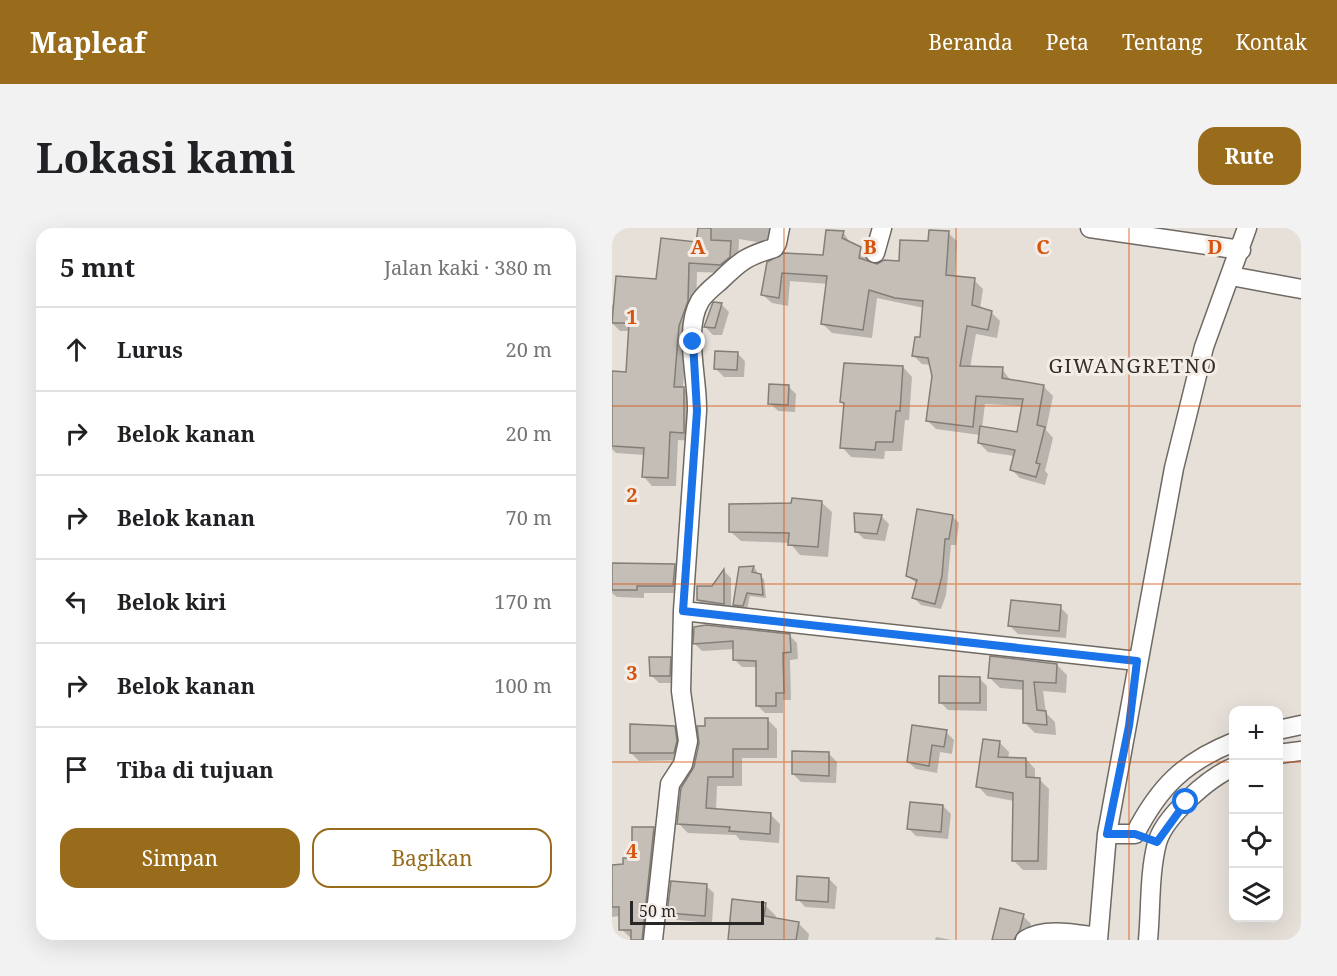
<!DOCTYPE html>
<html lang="id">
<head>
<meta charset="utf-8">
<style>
	body { margin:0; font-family:"Noto Serif",serif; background:#f2f2f2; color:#202124 }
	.controls { position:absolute; right:18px; bottom:18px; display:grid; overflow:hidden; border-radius:12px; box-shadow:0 6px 24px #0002 }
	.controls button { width:54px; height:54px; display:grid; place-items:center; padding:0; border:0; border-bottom:2px solid #e0e0e0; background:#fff; color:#202124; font:30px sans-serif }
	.scale { position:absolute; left:18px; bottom:15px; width:134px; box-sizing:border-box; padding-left:6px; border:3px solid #292725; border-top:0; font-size:16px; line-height:21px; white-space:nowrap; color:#292725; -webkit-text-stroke:4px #f4ede7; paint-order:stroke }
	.stop { position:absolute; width:18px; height:18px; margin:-14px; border:4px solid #1a73e8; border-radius:50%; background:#fff }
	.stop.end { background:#1a73e8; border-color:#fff; box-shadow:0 2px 6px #0008 }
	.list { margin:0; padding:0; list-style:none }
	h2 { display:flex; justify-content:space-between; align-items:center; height:78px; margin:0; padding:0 24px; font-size:26px }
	h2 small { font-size:20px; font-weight:400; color:#757577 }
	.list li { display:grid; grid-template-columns:39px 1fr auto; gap:18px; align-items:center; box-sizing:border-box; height:84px; padding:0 24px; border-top:2px solid #e0e0e0 }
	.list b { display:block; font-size:22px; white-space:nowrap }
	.list em { font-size:20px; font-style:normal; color:#757577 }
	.actions { display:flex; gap:12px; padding:18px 24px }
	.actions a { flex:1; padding:14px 0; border:2px solid #996c1b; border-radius:18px; text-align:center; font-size:21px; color:#996c1b }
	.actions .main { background:#996c1b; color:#fff }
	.icon { flex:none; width:33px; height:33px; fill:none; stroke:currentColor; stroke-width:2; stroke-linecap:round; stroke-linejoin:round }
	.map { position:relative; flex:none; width:689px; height:712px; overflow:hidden; border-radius:18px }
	header { display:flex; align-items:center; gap:36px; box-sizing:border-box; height:84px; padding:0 30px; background:#996c1b; color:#fff }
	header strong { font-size:28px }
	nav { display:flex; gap:33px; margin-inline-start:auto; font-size:21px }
	.intro { display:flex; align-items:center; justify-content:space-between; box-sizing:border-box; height:144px; padding:0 36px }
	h1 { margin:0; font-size:42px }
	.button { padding:15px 27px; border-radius:18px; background:#996c1b; color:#fff; font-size:21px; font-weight:700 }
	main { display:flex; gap:36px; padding:0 36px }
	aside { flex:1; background:#fff; border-radius:18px; box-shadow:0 6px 24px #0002 }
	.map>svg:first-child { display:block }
</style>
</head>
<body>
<header>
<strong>Mapleaf</strong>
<nav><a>Beranda</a><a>Peta</a><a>Tentang</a><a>Kontak</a></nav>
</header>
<div class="intro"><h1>Lokasi kami</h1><a class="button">Rute</a></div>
<main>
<aside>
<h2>5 mnt<small>Jalan kaki · 380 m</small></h2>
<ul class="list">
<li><svg class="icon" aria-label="ahead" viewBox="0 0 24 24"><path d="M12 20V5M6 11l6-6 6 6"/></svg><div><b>Lurus</b></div><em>20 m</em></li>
<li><svg class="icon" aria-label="right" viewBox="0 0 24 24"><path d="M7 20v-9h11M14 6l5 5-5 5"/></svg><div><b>Belok kanan</b></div><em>20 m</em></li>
<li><svg class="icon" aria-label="right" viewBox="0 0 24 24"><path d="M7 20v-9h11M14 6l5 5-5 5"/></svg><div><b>Belok kanan</b></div><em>70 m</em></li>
<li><svg class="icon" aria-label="left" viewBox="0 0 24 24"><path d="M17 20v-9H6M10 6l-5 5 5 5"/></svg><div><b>Belok kiri</b></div><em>170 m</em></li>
<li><svg class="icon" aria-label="right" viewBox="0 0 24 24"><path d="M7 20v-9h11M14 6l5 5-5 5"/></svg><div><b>Belok kanan</b></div><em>100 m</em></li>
<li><svg class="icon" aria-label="arrive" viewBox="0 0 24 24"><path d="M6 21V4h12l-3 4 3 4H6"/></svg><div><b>Tiba di tujuan</b></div></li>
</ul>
<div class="actions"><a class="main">Simpan</a><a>Bagikan</a></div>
</aside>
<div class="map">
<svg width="689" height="712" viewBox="0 0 689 712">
	<rect width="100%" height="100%" fill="#e6e0d9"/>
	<path fill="#0003" fill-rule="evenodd" d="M86,0H167L163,17L127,11L126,38L117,45L85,44L84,82L75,107L71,160L81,169L80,213L66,212L64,258H40L32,249L33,227L4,225L0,221V161L15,145L18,103H8L0,95V77L45,52L85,16Z
		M231,4L239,16L257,29L256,35L265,38L288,35L336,5L345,13L343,50L362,52L371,61L368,81L379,84L388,93L385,110L364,106L358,140L390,141L399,153L432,159L441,168L434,202L441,210L433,243L436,246L433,257L408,250L399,241L402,228L376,224L367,215L368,207L324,201L315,192L322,148L320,137L310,136L301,127L309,111L312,80L265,70L260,110L220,105L211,96L216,56L178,53L176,78L160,75L151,67L156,35L212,28ZM373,176L411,178L406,206L370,200Z
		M102,76H109L117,84L110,107H101L93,99Z
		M125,125L133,133L132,149H112L104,141Z
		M291,139L300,149L297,192H293L290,223H273L272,231L239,229L230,219L233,177L229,174Z
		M176,158L184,166L183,184L166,183L158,175Z
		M209,274L220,284L216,329L188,327L178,315L129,313L118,303Z
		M269,288L277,296L273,313L252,311L244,303Z
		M340,288L347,295L344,317H339L334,367L329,381L309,377L302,370L306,356L295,348Z
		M0,337H62L70,345L69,365H32V370L5,369L0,365Z
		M142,339L145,343L144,346L152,351L154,370L138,368L135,381L126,380L123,377Z
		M112,343L119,350V383L94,380L86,372L101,360Z
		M448,379L456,387L454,410L406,406L398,398Z
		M178,408L185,415L186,431L178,432L179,472H171V485H153L146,478L145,439H130L123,432V421L90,423L83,416Z
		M58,430L66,438L65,455H47L39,447Z
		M445,437L455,447L454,465L431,463L434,485L443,494L444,507L423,505L412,494L413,462L388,460L378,450Z
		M367,450L375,458V483L336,482L328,474Z
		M155,491L165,501V530H130V558H105L104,582L158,586L168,596L167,615L128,612L124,607L76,605L67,596L70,560Z
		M62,500L70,508L69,532L27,533L19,525Z
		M334,504L342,512L340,526L328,524L325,545L304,541L296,534Z
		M388,515L397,524L396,531H414L423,541V551H427L437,561L435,642H411L401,632L402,573L375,568L366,558Z
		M217,526L225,534L224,555L189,554L181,546Z
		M331,578L339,586L336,611L304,608L296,600Z
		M41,601L51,610L40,712H21L9,701L8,688L0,689V638H12L21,632Z
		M217,651L225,659L223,681L193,679L186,671Z
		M94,658L102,665L100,695L65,692L57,684Z
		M153,677L164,688L163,692L186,695L197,706L196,712H117Z
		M411,688L419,696L416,710L402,712Z
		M324,709L340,712H323Z"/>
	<path fill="#c4beb7" stroke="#847e78" stroke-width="1.5" d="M86,0H99V12L119,13L118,29L108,37L77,35L76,73L67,98L62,159H72V205L58,204L56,250L30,249L32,220L0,218V143L14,144L17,95H0L4,48L44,51L49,10L84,14Z
		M214,2L232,3L230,10L249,19L247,30L265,36L272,32L287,33L288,12L316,13L317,2L337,3L334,47L363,50L360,77L380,83L376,102L355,98L348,138L391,139L390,150L432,157L425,197L433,199L424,235L428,236L424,249L398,242L403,222L366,215L368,198L405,204L411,171L364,168L361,199L314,193L320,148L316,130L300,128L303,109H308L311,73L283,70L257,62L251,102L209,96L215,48L170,45L167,70L149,67L155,34L172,25L211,27Z
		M101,74L110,75L103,100L92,99Z
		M103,123L126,124L125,142L102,141Z
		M232,135L291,138L288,183H284L281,214H264L263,222L228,220L232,175L228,174Z
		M157,156L177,157L176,177L156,176Z
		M180,270L210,273L206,319L176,317L177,305L117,304V276L179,275Z
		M305,281L341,287L337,311H333L330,348L323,376L300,370L305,352L294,348Z
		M242,285L270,287L265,306L243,304Z
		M0,335L63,336L61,358H25V362H0Z
		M142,338L140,344L149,346L151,367L135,365L131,378L121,377L127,339Z
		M112,341V376L85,372V358H100Z
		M399,372L449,377L447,403L396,398Z
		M94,397L178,406L179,424L171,425L172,465H164V478H144V433L121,432V413L81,416L82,399Z
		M378,428L445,436L444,455L422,454L425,482L434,483L435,497L411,495V453L376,450Z
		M37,429H59L58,448H38Z
		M327,448L368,449V475H327Z
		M93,490H156V521H121V549H96L94,580L159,585L158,606L117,603L118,599L65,596L69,560L82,539L87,515L85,498H93Z
		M18,496L63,498L65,513L62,525H18Z
		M300,497L335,502L332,519L320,517L317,538L295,534Z
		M371,511L388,513L386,529L414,530V549L428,550L426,633H400L401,565L364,559Z
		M180,523L217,524V548L180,546Z
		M298,574L331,577L329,604L295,601Z
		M20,599H42L30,712H19V702H7V679H0V637L11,636V630H20Z
		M185,648L217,650L216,674L184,672Z
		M59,653L95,656L93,688L55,685Z
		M120,671L154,675L152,688L187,694L184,712H116Z
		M388,680L412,686L408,702L402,712H380Z"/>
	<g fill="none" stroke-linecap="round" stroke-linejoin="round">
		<g stroke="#6f6963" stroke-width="21">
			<path id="street" d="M478,0L629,22
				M263,25L270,0
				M619,48L689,61
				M71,383L85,183C86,151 71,102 88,73C93,65 101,59 108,53C128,33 135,28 162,20L165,15L168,0
				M666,502L689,497
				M666,526L689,523
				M495,606H523C547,559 572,534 622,514
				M41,712L58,556L71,536L76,513L69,463L71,383L525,433
				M413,712C433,699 464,706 486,709
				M486,712L495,606L562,240L592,119L635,0
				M536,712C539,681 537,646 545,615C552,589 597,549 622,539"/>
		</g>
		<use href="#street" stroke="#fff" stroke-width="18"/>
	</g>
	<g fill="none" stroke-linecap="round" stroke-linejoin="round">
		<path stroke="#1a73e8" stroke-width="8" d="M81,114L85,183L71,383L525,433L517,498L495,606H523L545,614L574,574"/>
	</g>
	<path fill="none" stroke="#d5540e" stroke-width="1.5" stroke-opacity="0.55" d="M172,0V712M344,0V712M517,0V712M0,178H689M0,356H689M0,534H622M666,534H689"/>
	<g text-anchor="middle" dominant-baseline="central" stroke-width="6" stroke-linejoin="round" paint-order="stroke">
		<g font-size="20" letter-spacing="1.5" fill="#332f29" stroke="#f4ede7">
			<text x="521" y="137">GIWANGRETNO</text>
		</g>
	</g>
	<g font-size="20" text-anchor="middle" font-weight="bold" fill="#d5540e" stroke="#f4ede7" stroke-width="6" stroke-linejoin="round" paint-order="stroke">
		<text x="86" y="26">A</text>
		<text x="258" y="26">B</text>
		<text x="431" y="26">C</text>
		<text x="603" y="26">D</text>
		<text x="20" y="96">1</text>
		<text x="20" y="274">2</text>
		<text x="20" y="452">3</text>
		<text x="20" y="630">4</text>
	</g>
</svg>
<div class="controls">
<button>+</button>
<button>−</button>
<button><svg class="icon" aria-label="locate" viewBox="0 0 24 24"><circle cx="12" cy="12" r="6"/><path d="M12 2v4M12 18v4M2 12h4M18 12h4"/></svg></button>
<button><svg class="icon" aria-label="layers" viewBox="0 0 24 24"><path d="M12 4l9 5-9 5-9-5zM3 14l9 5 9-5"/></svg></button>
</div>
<div class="scale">50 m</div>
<div class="stop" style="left:574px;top:574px"></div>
<div class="stop end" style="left:81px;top:114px"></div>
</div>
</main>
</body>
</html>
